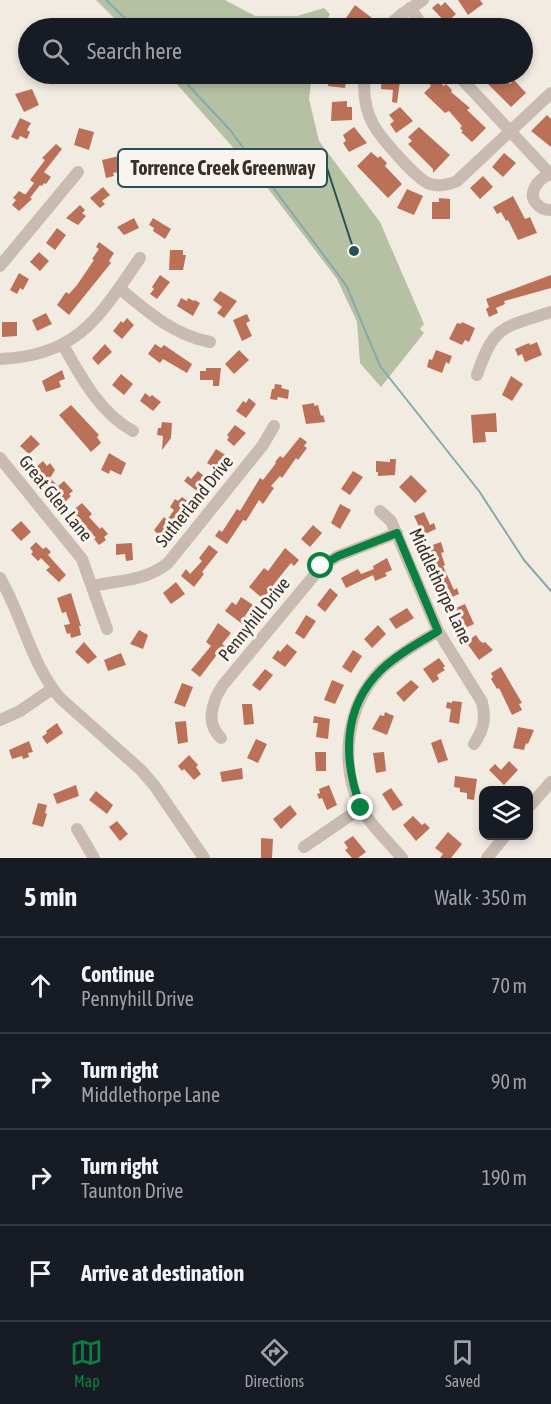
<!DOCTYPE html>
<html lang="en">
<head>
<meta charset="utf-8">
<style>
	body { margin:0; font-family:"Asap Condensed",sans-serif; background:#242831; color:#f1f3f6 }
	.controls { position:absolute; right:18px; bottom:18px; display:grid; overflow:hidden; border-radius:12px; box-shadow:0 3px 9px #0003 }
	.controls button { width:54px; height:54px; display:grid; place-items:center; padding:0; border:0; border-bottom:2px solid #363941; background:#171b24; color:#f1f3f6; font:30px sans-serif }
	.stop { position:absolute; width:18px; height:18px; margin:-14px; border:4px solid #0b8043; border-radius:50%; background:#fff }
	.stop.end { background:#0b8043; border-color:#fff; box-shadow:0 2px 6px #0008 }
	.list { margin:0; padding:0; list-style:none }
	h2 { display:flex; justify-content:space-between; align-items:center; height:78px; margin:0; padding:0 24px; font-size:26px }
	h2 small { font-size:20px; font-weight:400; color:#9ea1a6 }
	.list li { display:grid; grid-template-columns:39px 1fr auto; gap:18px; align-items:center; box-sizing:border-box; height:96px; padding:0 24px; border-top:2px solid #363941 }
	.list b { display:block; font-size:22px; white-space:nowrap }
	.list p { margin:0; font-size:20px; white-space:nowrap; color:#9ea1a6 }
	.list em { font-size:20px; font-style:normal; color:#9ea1a6 }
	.icon { flex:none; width:33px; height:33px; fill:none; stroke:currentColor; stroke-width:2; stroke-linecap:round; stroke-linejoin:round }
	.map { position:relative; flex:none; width:551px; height:858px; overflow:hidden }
	.search { position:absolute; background:#171b24; box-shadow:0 3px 9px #0003; left:18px; right:18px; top:18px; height:66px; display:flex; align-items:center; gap:15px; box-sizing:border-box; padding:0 21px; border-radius:33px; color:#9ea1a6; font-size:22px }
	.sheet { height:462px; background:#171b24 }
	nav { display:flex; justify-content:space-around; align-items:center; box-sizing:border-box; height:84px; border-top:2px solid #363941; background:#171b24; font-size:16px; color:#9ea1a6 }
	nav a { display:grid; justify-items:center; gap:3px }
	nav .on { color:#0b8043 }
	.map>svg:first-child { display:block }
</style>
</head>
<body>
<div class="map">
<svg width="551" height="858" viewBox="0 0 551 858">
	<rect width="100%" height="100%" fill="#f2ebe2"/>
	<path fill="#b6c0a3" d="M96,0H225L255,16H297L324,8L330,14L323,28H124Z
		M168,74H312L309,99L319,141L380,222L424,324L420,329L424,333L381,387L360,363L357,322L337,279L260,178Z"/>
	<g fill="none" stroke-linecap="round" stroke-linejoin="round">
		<path stroke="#83aaac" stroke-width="2" d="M106,0L135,28
			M178,74L230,130L340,277L347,287L380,366L479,491L524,560L551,591"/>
	</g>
	<path fill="#bb7157" d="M458,0H480L483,4L468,15Z
		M445,2L456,14L446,23L432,8L438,3L441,6Z
		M355,5L372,18L367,24L372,28H355L344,21Z
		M330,74H347L345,88L328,86Z
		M382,74H397L396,81H400L397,103L392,102L393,90L381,89Z
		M478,74H500L510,84L514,80L526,93L511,107Z
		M434,78L444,86L446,84L452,90L451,92L470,108L467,110L486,128L472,142L461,132L463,131L460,128L462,126L449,111L445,113L424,93L431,86L429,83Z
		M32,89L39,105L24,112L15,94Z
		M347,101V107H352V120L331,121L332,102Z
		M400,107L413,121L396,133L390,124L394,121L389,115Z
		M547,115L551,119V147L531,131Z
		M20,118L31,123L27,130L30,132L27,139L20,136L18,140L11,137Z
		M354,127L367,143L349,152L343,143L346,141L343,135Z
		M419,127L450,155L433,173V169L408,144L412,141L408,137Z
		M79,128L94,132L89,150L74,145Z
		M56,144L62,149L44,172L51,177L46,184L44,183L42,186L40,185L30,198L32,199L19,211L12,205L16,200L13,198L19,191L24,194H26L34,183L30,180L45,160L42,158Z
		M371,152L378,158L380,156L387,163L385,166L402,184L388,198L357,166Z
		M504,153L516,163L503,177L492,167Z
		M119,156L121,165L117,166L118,172L113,173L114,176L106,178L102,160Z
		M483,176L493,187L480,199L470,188Z
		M103,187L110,195L102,201L105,204L100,208L90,198Z
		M407,189L423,196L414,215L397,208Z
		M513,196L525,219L530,217L537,233L518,240L508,220L506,221L501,212L497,214L493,207Z
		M439,198L450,199V219H432V202H439Z
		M80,205L85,210L82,213L86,216L78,225L66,218Z
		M134,218L139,228L124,235L117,227Z
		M153,218L171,229L165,239L153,231L154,228L149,225Z
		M57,228L66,235L55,250L46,243Z
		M99,242L114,253L109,261L111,263L69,315L57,305L66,292L69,294L77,285L94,260L92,259L99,249L96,247Z
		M170,250H183V255H186L183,270H169Z
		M39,252L49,261L40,271L30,262Z
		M19,273L29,279L23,290L20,288L17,294L10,290Z
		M160,275L170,282L157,299L150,294L154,289L152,287Z
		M551,275V288L504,301L505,304L496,308L498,313L489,317L486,309L489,307L486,299Z
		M220,291L237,301L224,318L217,313L222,307L213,300Z
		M181,298L187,301L188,298L194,301L195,300L200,303L193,316L177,306Z
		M46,313L52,324L37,331L32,320Z
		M247,314L250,321L246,323L252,336L242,341L233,320Z
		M127,318L134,325L122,339L113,331L121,321L123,323Z
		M2,322H17V336L2,337Z
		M462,322L475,328L469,342L465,340L462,345L449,339L457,323L461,324Z
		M537,342L542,355L525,362L522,354L518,356L515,349L529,343L530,345Z
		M105,344L112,352L98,365L92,358Z
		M155,344L161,348L164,345L192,364L187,373L163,359L160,363L148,354Z
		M239,350L249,360L234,374L225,364Z
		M436,350L452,356L449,364L446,362L442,373L427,367L429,359L432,360Z
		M206,368H221L219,386H213V380H200V371H206Z
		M62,370L65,379L59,381L61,387L46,392L42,381Z
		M121,374L133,384L124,395L112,385Z
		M511,376L523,384L512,401L502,395Z
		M275,384L282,385L281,388L289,390L288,399L278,397L277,400L270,399L272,389H274Z
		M145,393L150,397L152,395L161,402L153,411L140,401Z
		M249,398L256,404L246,418L236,411L243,401L246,403Z
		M314,403V406L318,405L321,416L323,415L325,422L306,424L302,405Z
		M71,405L99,435L97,437L101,443L91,452L59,415Z
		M496,413L497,432H485L486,442L473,443L471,415Z
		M162,422L172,423L171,438L162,450L163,436L157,435L158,428H161Z
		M235,425L246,433L234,446L227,440L229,437L227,435Z
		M31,435L40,444L29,454L20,446Z
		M300,437L307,442L304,446L307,448L298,460L296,458L282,478L280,476L271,486L274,488L263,504L259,500L246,521L243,520L227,544L215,536L219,530L222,532L237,509L240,511L260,478L263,480L276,463L275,462L280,456L283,458Z
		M216,449L227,456L218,470L207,463Z
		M109,453L126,463L121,475L110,470L109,474L101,470Z
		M390,459H396L395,475L378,476V472H376V461L390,462Z
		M43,461L47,466L50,463L55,470L50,478L58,486L64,481L73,491L69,494L71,496L65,502L41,476L43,474L36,467Z
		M198,471L210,481L206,486L200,487L197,491L184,481L188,476L191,479Z
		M353,471L363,477L350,495L341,489Z
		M411,475L427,491L415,503L399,487Z
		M182,497L189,502L184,509L186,511L162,539L154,530L164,517L167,520L174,510L170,507L175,499L178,501Z
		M82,503L92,514L89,517L100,529L102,527L108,534L104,537L106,540L99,545L94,539L96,538L72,511Z
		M340,504L351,510L340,529L331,523Z
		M424,512L430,525L434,523L436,529L423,535L414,516Z
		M21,521L31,532L21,541L11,530Z
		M313,525L322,533L310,547L301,539Z
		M36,542L43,549L46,547L51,552L48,555L66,575L59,582L46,570L50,567L41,558L38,561L31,554L33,552L30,548Z
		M441,542L444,552L441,553L445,565L443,566L454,590L457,588L459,594L445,600L436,578H437L427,547Z
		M132,543L133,560L126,561L125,554L116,555V544Z
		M209,545L218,552L202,572L204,574L194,587L181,576L186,569L190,574L202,561L199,558Z
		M285,548L299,560L294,566L291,563L278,579L269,591L273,594L267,602L249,587L264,568L268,571Z
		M387,558L392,570L385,573L387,576L375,581L373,575L346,588L341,578L358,569L361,574L374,569L373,566Z
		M176,582L185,594L171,604L163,593Z
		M330,588L338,595L325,612L317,605Z
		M71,593L81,626H79L81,635L71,638L70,633L67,634L64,625L70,624L66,612L62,613L57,598Z
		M241,597L253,605L245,616L250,620L245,626L225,611L232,602L236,605Z
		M465,604L474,624L461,630L451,610Z
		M407,608L414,618L396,629L389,619Z
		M306,615L316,621L304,639L295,633Z
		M218,623L231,633L222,644L229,649L224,656L219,652L200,677L191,670L211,646L206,642Z
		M378,625L386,634L372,648L364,639Z
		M139,630L148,635L143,649L130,644Z
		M476,635L480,641L483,643L485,642L493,650L479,660L466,642Z
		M84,642L97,657L88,664L75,652Z
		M287,644L297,652L285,667L272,658L278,650L280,652Z
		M353,650L362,656L351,673L342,667Z
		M121,653L126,665L108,671L104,660Z
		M439,658L445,666L443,668L445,670L437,675L439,679L433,683L423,669Z
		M501,667L522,703L519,704L522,710L512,715L499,688L497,689L491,679L493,677L491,673Z
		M265,669L273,675L260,691L252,685Z
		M332,680L344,685L335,704L324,700Z
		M411,680L419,687L404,702L396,693Z
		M182,683L193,687L185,707L174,703Z
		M452,701L462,702L459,724L449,722L451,709L446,708L447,702L452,703Z
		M242,704H252L254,724L244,725Z
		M385,712L394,716L387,735L372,729L380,715L384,716Z
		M314,716L330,719L328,739L316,737L318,723H313Z
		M186,721L188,742L178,744L175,722Z
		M57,723L63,733L47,744L42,737L47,733L46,731Z
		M518,727L534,730L528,744L526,743L524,750L513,748Z
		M256,739L267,744L258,763L247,758Z
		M441,739L448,760L438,763L431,743Z
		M29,741L33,752L28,753L29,757L23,759L22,756L12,759L9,750Z
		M315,752H326V771H316Z
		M384,752L386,771L376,773L373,753Z
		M189,755L198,765L196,767L201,774L194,780L184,769L182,771L178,766Z
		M509,761L518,770L504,785L489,770L495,764L501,770Z
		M242,768L243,779L222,782L220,772Z
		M455,776L477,779L474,800L467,799V793L460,792V788L454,787Z
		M76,785L79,796L57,804L53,794Z
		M329,785L337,805L327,810L322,798L319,799L317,794L320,793L319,789Z
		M391,788L403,805L393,811L382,794Z
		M96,791L113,805L107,814L89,800Z
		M38,803L47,805L45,813L47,814L43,827L32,824Z
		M290,805L297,814L281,829L273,819Z
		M413,816L422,825L425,823L430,828L416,841L403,825Z
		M117,821L128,834L120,841L109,827Z
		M448,832L462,844L451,858H440L443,854L435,848Z
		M353,836L366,852L358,858H352L345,850L348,848L344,842Z
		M261,838L273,839L272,858H261Z"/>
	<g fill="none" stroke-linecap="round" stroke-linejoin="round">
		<path stroke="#c9bbaf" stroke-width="12" d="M410,8L424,28
			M386,28L402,14L423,0
			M365,74C363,90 365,109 373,124C380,137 417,180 430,184C440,187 448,185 457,181L551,93
			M457,74L551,175
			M549,174C544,177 538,181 535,187C528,199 539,210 551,210
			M0,266L78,172
			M119,288C147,311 173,335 210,342
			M63,345C81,377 100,413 133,431
			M0,359C78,356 99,317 140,258
			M477,375C494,324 503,328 551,312
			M0,458L82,559L107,629
			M380,511L391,521L438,631L482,702C486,719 484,729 474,744
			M0,578C23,617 30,662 60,698L141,770L154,785L204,858
			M93,586C120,580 146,581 168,563L263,445L274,426
			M0,720L20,711L52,689
			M221,738C208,725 210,712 217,695L223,685L322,566L338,556L397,533
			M528,808L551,782
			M77,829L94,858
			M304,847L361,808
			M402,858C389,842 371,826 361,808C339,764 346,705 381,670C398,654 419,643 438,631
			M487,858L505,836"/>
	</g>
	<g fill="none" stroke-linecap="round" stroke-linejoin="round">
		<path stroke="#0b8043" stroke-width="8" d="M321,566L338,556L397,533L438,631C419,643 397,654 381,670C342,708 343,760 361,808"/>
	</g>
	<g text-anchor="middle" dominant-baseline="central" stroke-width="6" stroke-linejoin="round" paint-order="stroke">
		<g font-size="18" fill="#39302c" stroke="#f9f5ee">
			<text transform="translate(56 498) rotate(51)">Great Glen Lane</text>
			<text transform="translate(194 501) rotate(-51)">Sutherland Drive</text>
			<text transform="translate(441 586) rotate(65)">Middlethorpe Lane</text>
			<text transform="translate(254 619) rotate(-51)">Pennyhill Drive</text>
		</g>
	</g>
	<path fill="none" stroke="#255257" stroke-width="2" d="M354 251L327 168"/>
	<circle fill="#255257" stroke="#f9f5ee" stroke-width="2" cx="354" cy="251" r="6"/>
	<rect fill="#f9f5ee" stroke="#255257" stroke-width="2" x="118" y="149" width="209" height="38" rx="6"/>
	<g font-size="20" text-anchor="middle" font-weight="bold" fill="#39302c">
		<text x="223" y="175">Torrence Creek Greenway</text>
	</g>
</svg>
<div class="controls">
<button><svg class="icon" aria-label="layers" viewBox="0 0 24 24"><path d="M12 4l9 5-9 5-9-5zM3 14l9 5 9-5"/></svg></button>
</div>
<div class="stop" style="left:321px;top:566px"></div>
<div class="stop end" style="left:361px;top:808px"></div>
<div class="search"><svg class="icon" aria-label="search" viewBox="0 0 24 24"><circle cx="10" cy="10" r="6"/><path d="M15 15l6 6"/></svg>Search here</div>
</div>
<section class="sheet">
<h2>5 min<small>Walk · 350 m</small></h2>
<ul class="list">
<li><svg class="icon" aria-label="ahead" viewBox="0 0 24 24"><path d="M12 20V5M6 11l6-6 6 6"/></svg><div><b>Continue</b><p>Pennyhill Drive</p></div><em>70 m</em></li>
<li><svg class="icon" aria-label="right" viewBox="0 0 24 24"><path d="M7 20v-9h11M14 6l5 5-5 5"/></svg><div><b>Turn right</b><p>Middlethorpe Lane</p></div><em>90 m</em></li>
<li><svg class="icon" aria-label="right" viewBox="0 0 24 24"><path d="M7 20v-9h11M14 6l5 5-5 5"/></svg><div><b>Turn right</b><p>Taunton Drive</p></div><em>190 m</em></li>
<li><svg class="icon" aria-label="arrive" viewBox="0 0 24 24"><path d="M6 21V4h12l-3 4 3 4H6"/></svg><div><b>Arrive at destination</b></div></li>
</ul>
</section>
<nav>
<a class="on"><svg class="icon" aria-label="map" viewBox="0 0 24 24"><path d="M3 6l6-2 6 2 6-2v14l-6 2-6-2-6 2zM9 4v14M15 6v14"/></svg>Map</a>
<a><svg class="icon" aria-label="directions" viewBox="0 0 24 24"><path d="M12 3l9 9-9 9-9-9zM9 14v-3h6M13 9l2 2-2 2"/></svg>Directions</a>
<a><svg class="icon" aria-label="saved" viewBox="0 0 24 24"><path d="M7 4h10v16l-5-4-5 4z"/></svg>Saved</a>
</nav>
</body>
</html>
